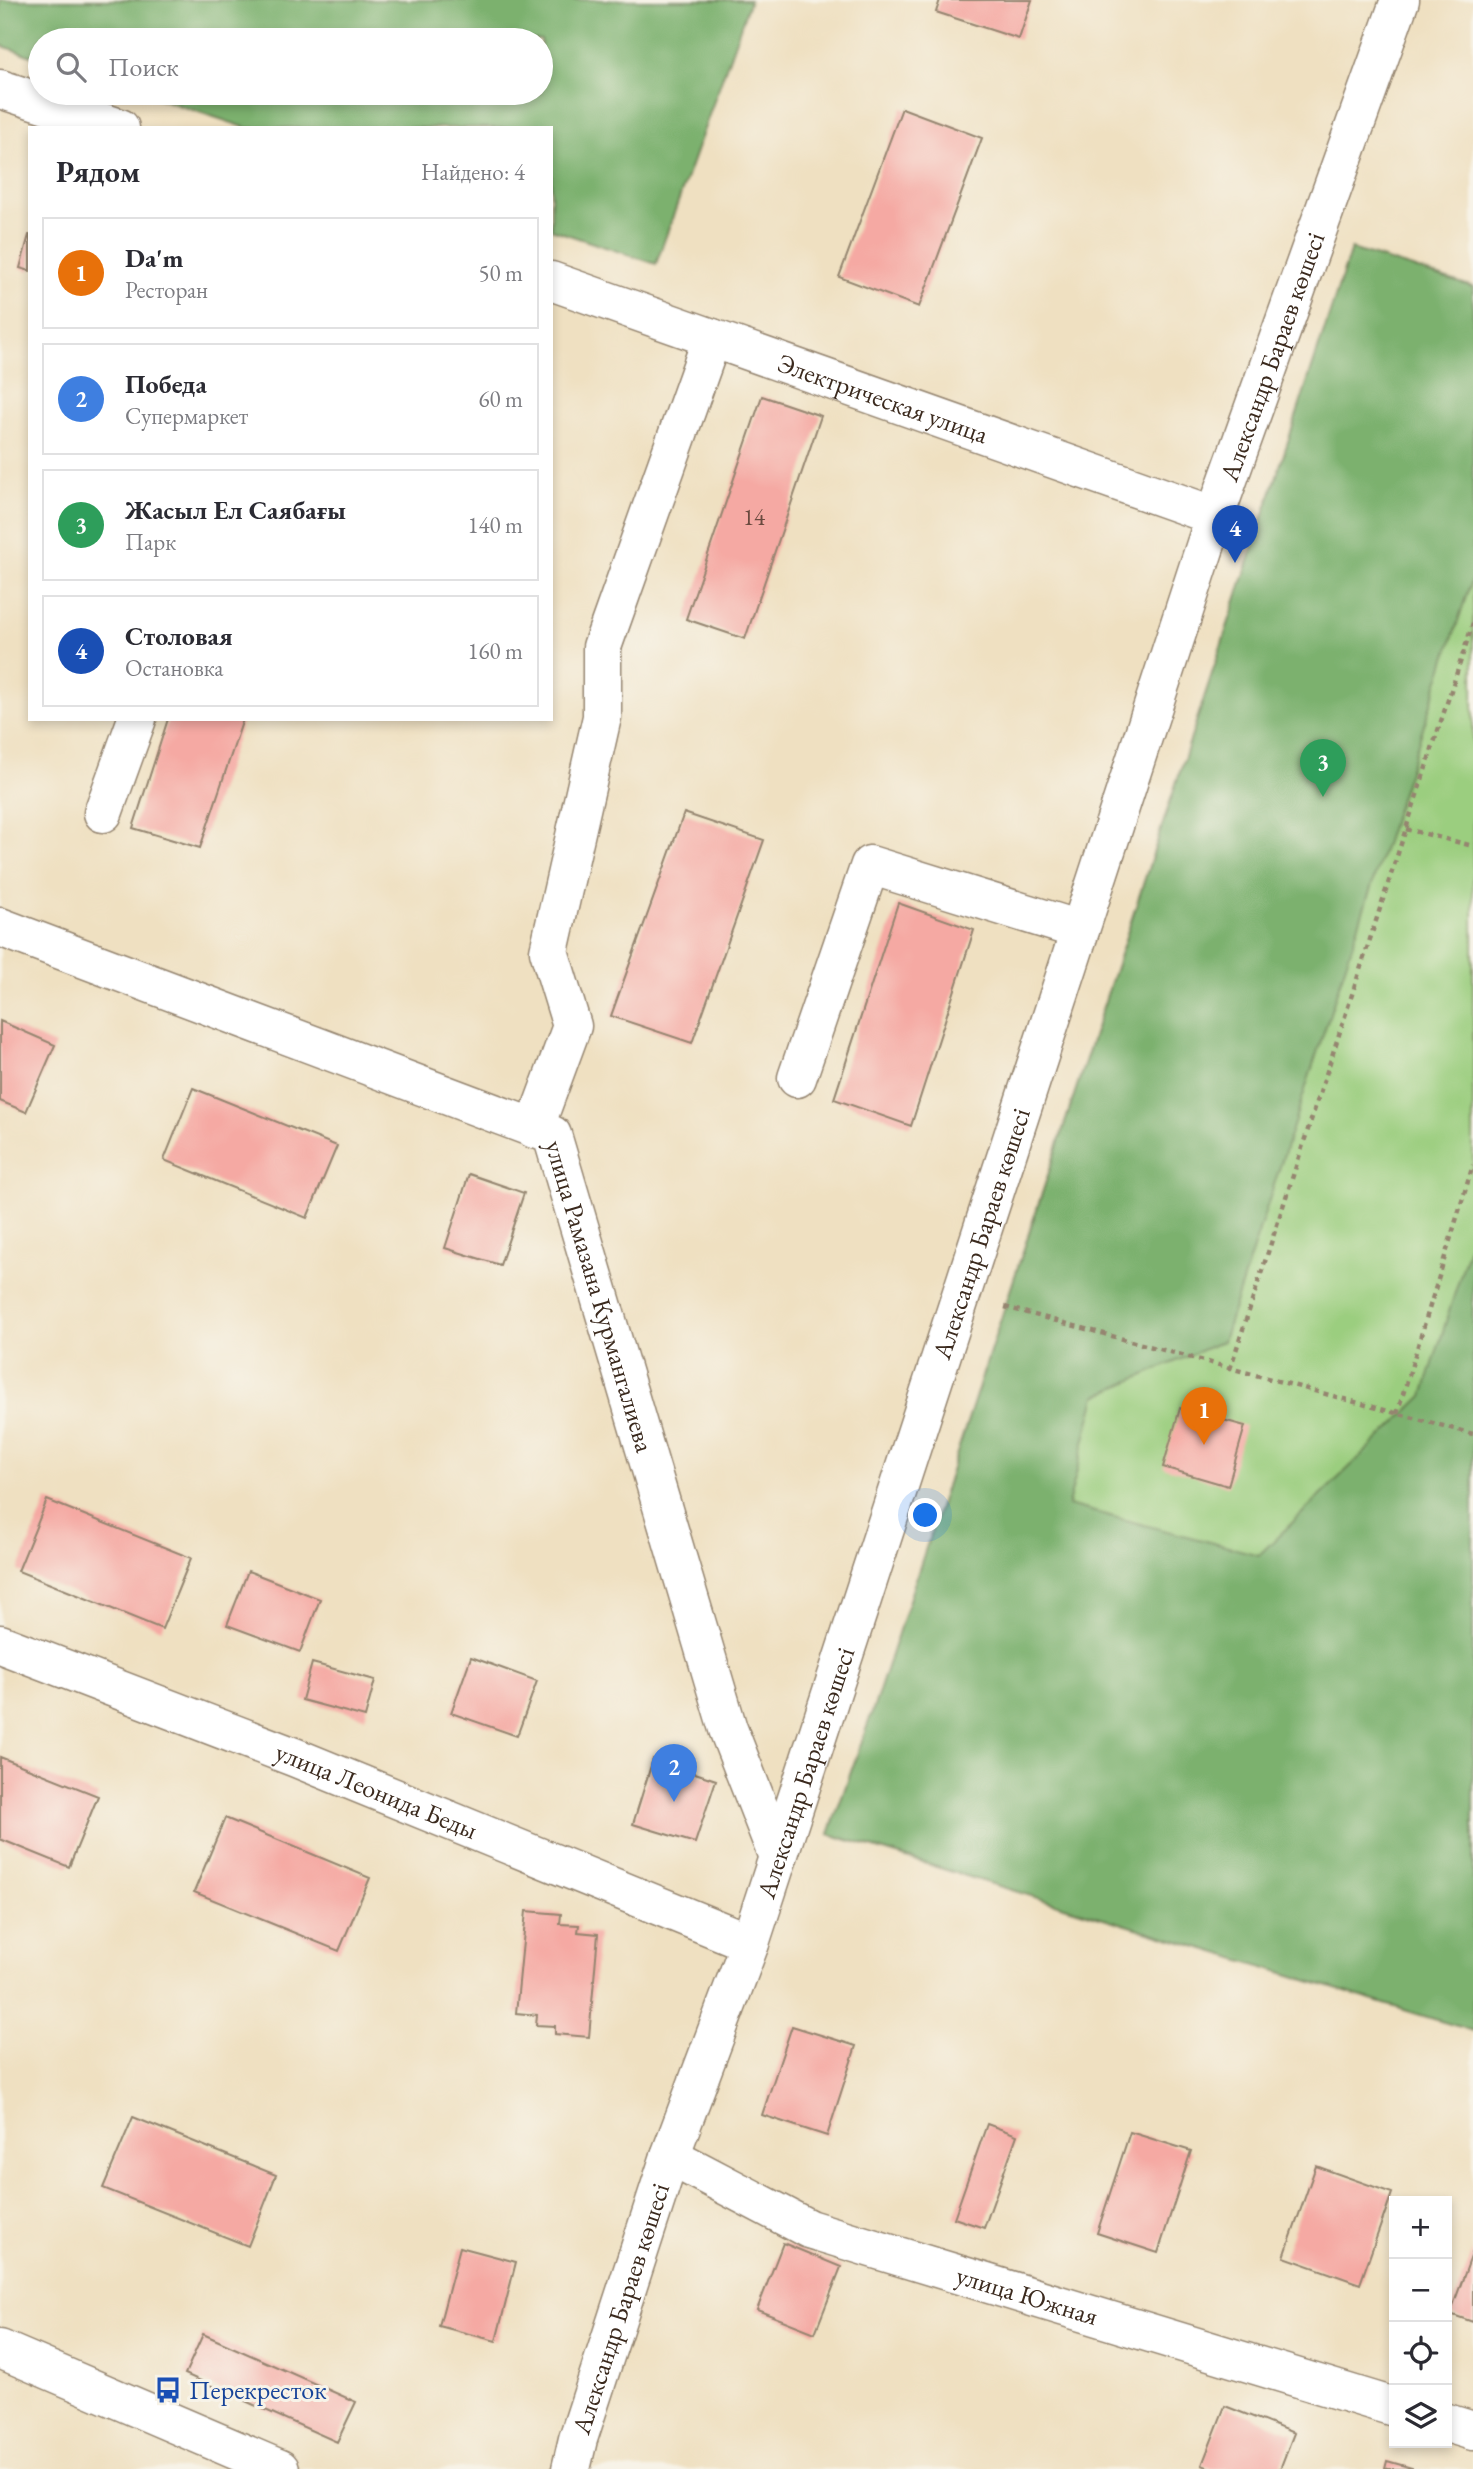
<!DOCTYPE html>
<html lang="ru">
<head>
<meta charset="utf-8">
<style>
	body { margin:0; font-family:"EB Garamond",serif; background:#f7f7f7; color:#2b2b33 }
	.controls { position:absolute; right:21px; bottom:21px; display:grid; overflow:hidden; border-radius:0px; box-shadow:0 4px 10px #0003 }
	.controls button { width:63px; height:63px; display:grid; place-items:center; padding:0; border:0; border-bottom:2px solid #e1e1e2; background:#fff; color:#2b2b33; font:35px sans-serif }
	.you { position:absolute; left:926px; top:1516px; width:24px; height:24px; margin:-18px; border:5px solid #fff; border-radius:50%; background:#1a73e8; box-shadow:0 0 0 10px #1a73e833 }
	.badge { display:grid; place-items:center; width:46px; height:46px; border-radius:50%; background:#d1495b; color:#fff; font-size:23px; font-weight:700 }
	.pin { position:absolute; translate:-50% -58px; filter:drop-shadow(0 2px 4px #0008) }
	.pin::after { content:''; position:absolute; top:37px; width:24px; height:21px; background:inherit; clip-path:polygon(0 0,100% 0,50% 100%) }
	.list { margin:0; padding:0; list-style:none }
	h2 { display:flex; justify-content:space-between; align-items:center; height:91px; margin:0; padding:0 28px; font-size:30px }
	h2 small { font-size:23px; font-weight:400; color:#7c7c81 }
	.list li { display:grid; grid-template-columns:46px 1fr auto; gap:21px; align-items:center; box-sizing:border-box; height:112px; margin:0 14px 14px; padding:0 14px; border:2px solid #e1e1e2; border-radius:0px }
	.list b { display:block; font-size:26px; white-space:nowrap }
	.list p { margin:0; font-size:23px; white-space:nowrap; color:#7c7c81 }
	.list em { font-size:23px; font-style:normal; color:#7c7c81 }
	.icon { flex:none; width:38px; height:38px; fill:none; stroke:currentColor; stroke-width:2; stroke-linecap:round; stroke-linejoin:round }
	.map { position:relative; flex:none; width:1473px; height:2469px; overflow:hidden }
	.search { position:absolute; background:#fff; box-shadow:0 4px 10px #0003; left:28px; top:28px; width:525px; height:77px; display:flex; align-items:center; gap:18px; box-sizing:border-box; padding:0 24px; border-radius:38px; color:#7c7c81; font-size:26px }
	.panel { position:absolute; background:#fff; box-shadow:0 4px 10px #0003; left:28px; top:126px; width:525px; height:595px; border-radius:0px }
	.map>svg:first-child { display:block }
</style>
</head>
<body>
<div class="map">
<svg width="1473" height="2469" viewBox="0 0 1473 2469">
	<rect width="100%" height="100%" fill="#f7f3e8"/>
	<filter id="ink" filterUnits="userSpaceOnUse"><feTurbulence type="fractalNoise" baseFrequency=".0143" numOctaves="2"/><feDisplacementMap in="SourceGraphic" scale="14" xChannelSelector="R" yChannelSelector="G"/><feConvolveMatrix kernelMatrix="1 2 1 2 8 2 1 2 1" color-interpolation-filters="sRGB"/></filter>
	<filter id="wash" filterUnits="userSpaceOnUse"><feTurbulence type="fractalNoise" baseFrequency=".00686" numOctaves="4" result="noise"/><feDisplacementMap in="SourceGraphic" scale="28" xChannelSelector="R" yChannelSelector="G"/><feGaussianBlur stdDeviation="1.57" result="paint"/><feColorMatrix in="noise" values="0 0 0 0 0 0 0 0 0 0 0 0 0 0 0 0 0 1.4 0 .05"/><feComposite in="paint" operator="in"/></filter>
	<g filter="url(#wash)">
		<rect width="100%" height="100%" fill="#efe0c1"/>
		<path fill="#9bce7f" stroke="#6b7c4e" stroke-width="2" d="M1351,249L1473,287V2031L829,1834L874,1707Z"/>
		<path fill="#7cb16e" stroke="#5c6e46" stroke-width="2" d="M0,0H750L656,264L551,229V128H247L142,93H541V40H40V59L0,45Z
			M1351,249L1473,287V575L1223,1341L1096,1396L1068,1505L1259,1555L1423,1396L1473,1234V2031L829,1834L874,1707Z"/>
		<g id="blocks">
			<path fill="#f5a9a3" d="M940,0H1032L1019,39L936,12Z
				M902,108L982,138L919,307L839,277Z
				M29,235H30V271L20,268Z
				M762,396L821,416L745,639L686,619Z
				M168,719H243L200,848L133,828Z
				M684,813L764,840L692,1043L611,1016Z
				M898,903L974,930L911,1126L834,1099Z
				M0,1021L55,1045L26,1112L0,1101Z
				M193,1088L337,1146L307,1218L164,1160Z
				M469,1174L524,1193L500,1265L445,1248Z
				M1180,1408L1245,1426L1228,1486L1163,1467Z
				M47,1500L191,1558L162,1629L18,1571Z
				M248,1571L320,1599L300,1652L227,1625Z
				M471,1657L537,1681L517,1736L451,1713Z
				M312,1663L375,1680L365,1717L302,1700Z
				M0,1757L98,1796L69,1867L0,1839Z
				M653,1759L716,1780L695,1843L633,1824Z
				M225,1818L370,1878L339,1951L194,1892Z
				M526,1911L561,1914L560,1924L579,1925L578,1932L598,1934L589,2037L555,2034V2026L536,2025L537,2015L516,2013Z
				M792,2026L856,2046L827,2136L762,2115Z
				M133,2117L276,2175L248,2246L103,2188Z
				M987,2124L1017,2135L984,2228L954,2218Z
				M1130,2132L1191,2151L1158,2253L1097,2233Z
				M1316,2166L1392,2193L1360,2284L1284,2257Z
				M783,2243L841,2267L815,2333L757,2310Z
				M460,2247L516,2262L496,2341L439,2326Z
				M1473,2251V2322L1450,2314Z
				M203,2334L356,2402L337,2442L185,2374Z
				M1225,2406L1294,2433L1280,2469H1212L1202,2465Z
				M1387,2461L1412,2468V2469H1385Z"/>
		</g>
	</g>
	<g filter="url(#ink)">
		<use href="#blocks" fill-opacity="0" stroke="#958570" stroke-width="2"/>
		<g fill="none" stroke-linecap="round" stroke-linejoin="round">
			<g stroke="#958570" stroke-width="41">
				<g id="minor">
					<path d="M0,89L120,128"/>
					<path id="s1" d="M551,281L1215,516"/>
					<path d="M103,813L137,719"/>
					<path id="s2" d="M0,927L552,1135L728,1729L778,1857"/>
					<path d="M797,1078L870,865L1080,930"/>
					<path d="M534,1129L572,1026L549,951L602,717V647L712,338"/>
					<path id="s3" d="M0,1644L294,1757L750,1943"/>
					<path id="s4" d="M670,2156L809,2229L1394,2407"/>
					<path d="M0,2349L280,2469"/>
					<path d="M1447,2423L1473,2431"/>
					<path id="s5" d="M571,2469L578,2439L670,2156L750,1943L1215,516L1400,0"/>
				</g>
			</g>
			<path stroke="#958570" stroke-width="4.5" stroke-dasharray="5 5" stroke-linecap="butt" d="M1406,829L1473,846
				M1005,1307L1473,1434
				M1230,1369L1473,623
				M1397,1414L1473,1165"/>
			<use href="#minor" stroke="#fff" stroke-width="38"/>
		</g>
	</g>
	<defs>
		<g id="bus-bare" transform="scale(2.1)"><path d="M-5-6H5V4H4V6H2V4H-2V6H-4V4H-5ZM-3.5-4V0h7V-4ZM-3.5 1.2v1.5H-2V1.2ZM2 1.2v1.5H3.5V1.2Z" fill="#1a4fb4" stroke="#f7f3e8" stroke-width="2.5" paint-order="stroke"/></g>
	</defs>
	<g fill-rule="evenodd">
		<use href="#bus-bare" x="168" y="2390"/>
	</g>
	<g text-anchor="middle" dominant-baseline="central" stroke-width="6" stroke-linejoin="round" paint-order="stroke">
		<g font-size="23" fill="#6a4a3f">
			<text x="754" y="517">14</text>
		</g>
		<g font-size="26" fill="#3b2a1e" stroke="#f7f3e8">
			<text stroke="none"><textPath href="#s5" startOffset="2226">Александр Бараев көшесі</textPath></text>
			<text stroke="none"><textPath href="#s1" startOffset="352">Электрическая улица</textPath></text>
			<text stroke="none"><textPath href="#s5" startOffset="1302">Александр Бараев көшесі</textPath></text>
			<text stroke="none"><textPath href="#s2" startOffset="758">улица Рамазана Курмангалиева</textPath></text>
			<text stroke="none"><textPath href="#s5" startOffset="735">Александр Бараев көшесі</textPath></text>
			<text stroke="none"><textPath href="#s3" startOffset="404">улица Леонида Беды</textPath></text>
			<text stroke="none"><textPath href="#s4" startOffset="385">улица Южная</textPath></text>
			<text stroke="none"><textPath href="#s5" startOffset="168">Александр Бараев көшесі</textPath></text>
		</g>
		<g font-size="26" fill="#164399" stroke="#f7f3e8" text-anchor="start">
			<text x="189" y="2390">Перекресток</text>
		</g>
	</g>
</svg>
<div class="controls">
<button>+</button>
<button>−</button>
<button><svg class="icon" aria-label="locate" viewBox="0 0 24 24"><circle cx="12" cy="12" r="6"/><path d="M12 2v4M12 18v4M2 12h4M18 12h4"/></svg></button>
<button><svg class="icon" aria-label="layers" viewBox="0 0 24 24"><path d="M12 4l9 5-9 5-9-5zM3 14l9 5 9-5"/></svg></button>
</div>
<div class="you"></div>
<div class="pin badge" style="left:1204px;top:1445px;background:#e8710a">1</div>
<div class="pin badge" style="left:674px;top:1802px;background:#3f7fe0">2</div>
<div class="pin badge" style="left:1323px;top:797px;background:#2e9e5b">3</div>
<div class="pin badge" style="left:1235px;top:563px;background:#1a4fb4">4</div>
<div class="search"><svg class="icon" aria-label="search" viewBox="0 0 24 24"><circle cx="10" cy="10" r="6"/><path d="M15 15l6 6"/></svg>Поиск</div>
<section class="panel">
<h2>Рядом<small>Найдено: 4</small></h2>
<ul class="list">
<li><span class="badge" style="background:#e8710a">1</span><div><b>Da'm</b><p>Ресторан</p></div><em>50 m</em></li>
<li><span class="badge" style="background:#3f7fe0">2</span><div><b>Победа</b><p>Супермаркет</p></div><em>60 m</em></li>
<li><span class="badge" style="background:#2e9e5b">3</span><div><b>Жасыл Ел Саябағы</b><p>Парк</p></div><em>140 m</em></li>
<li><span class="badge" style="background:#1a4fb4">4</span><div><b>Столовая</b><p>Остановка</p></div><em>160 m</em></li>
</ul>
</section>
</div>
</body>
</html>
